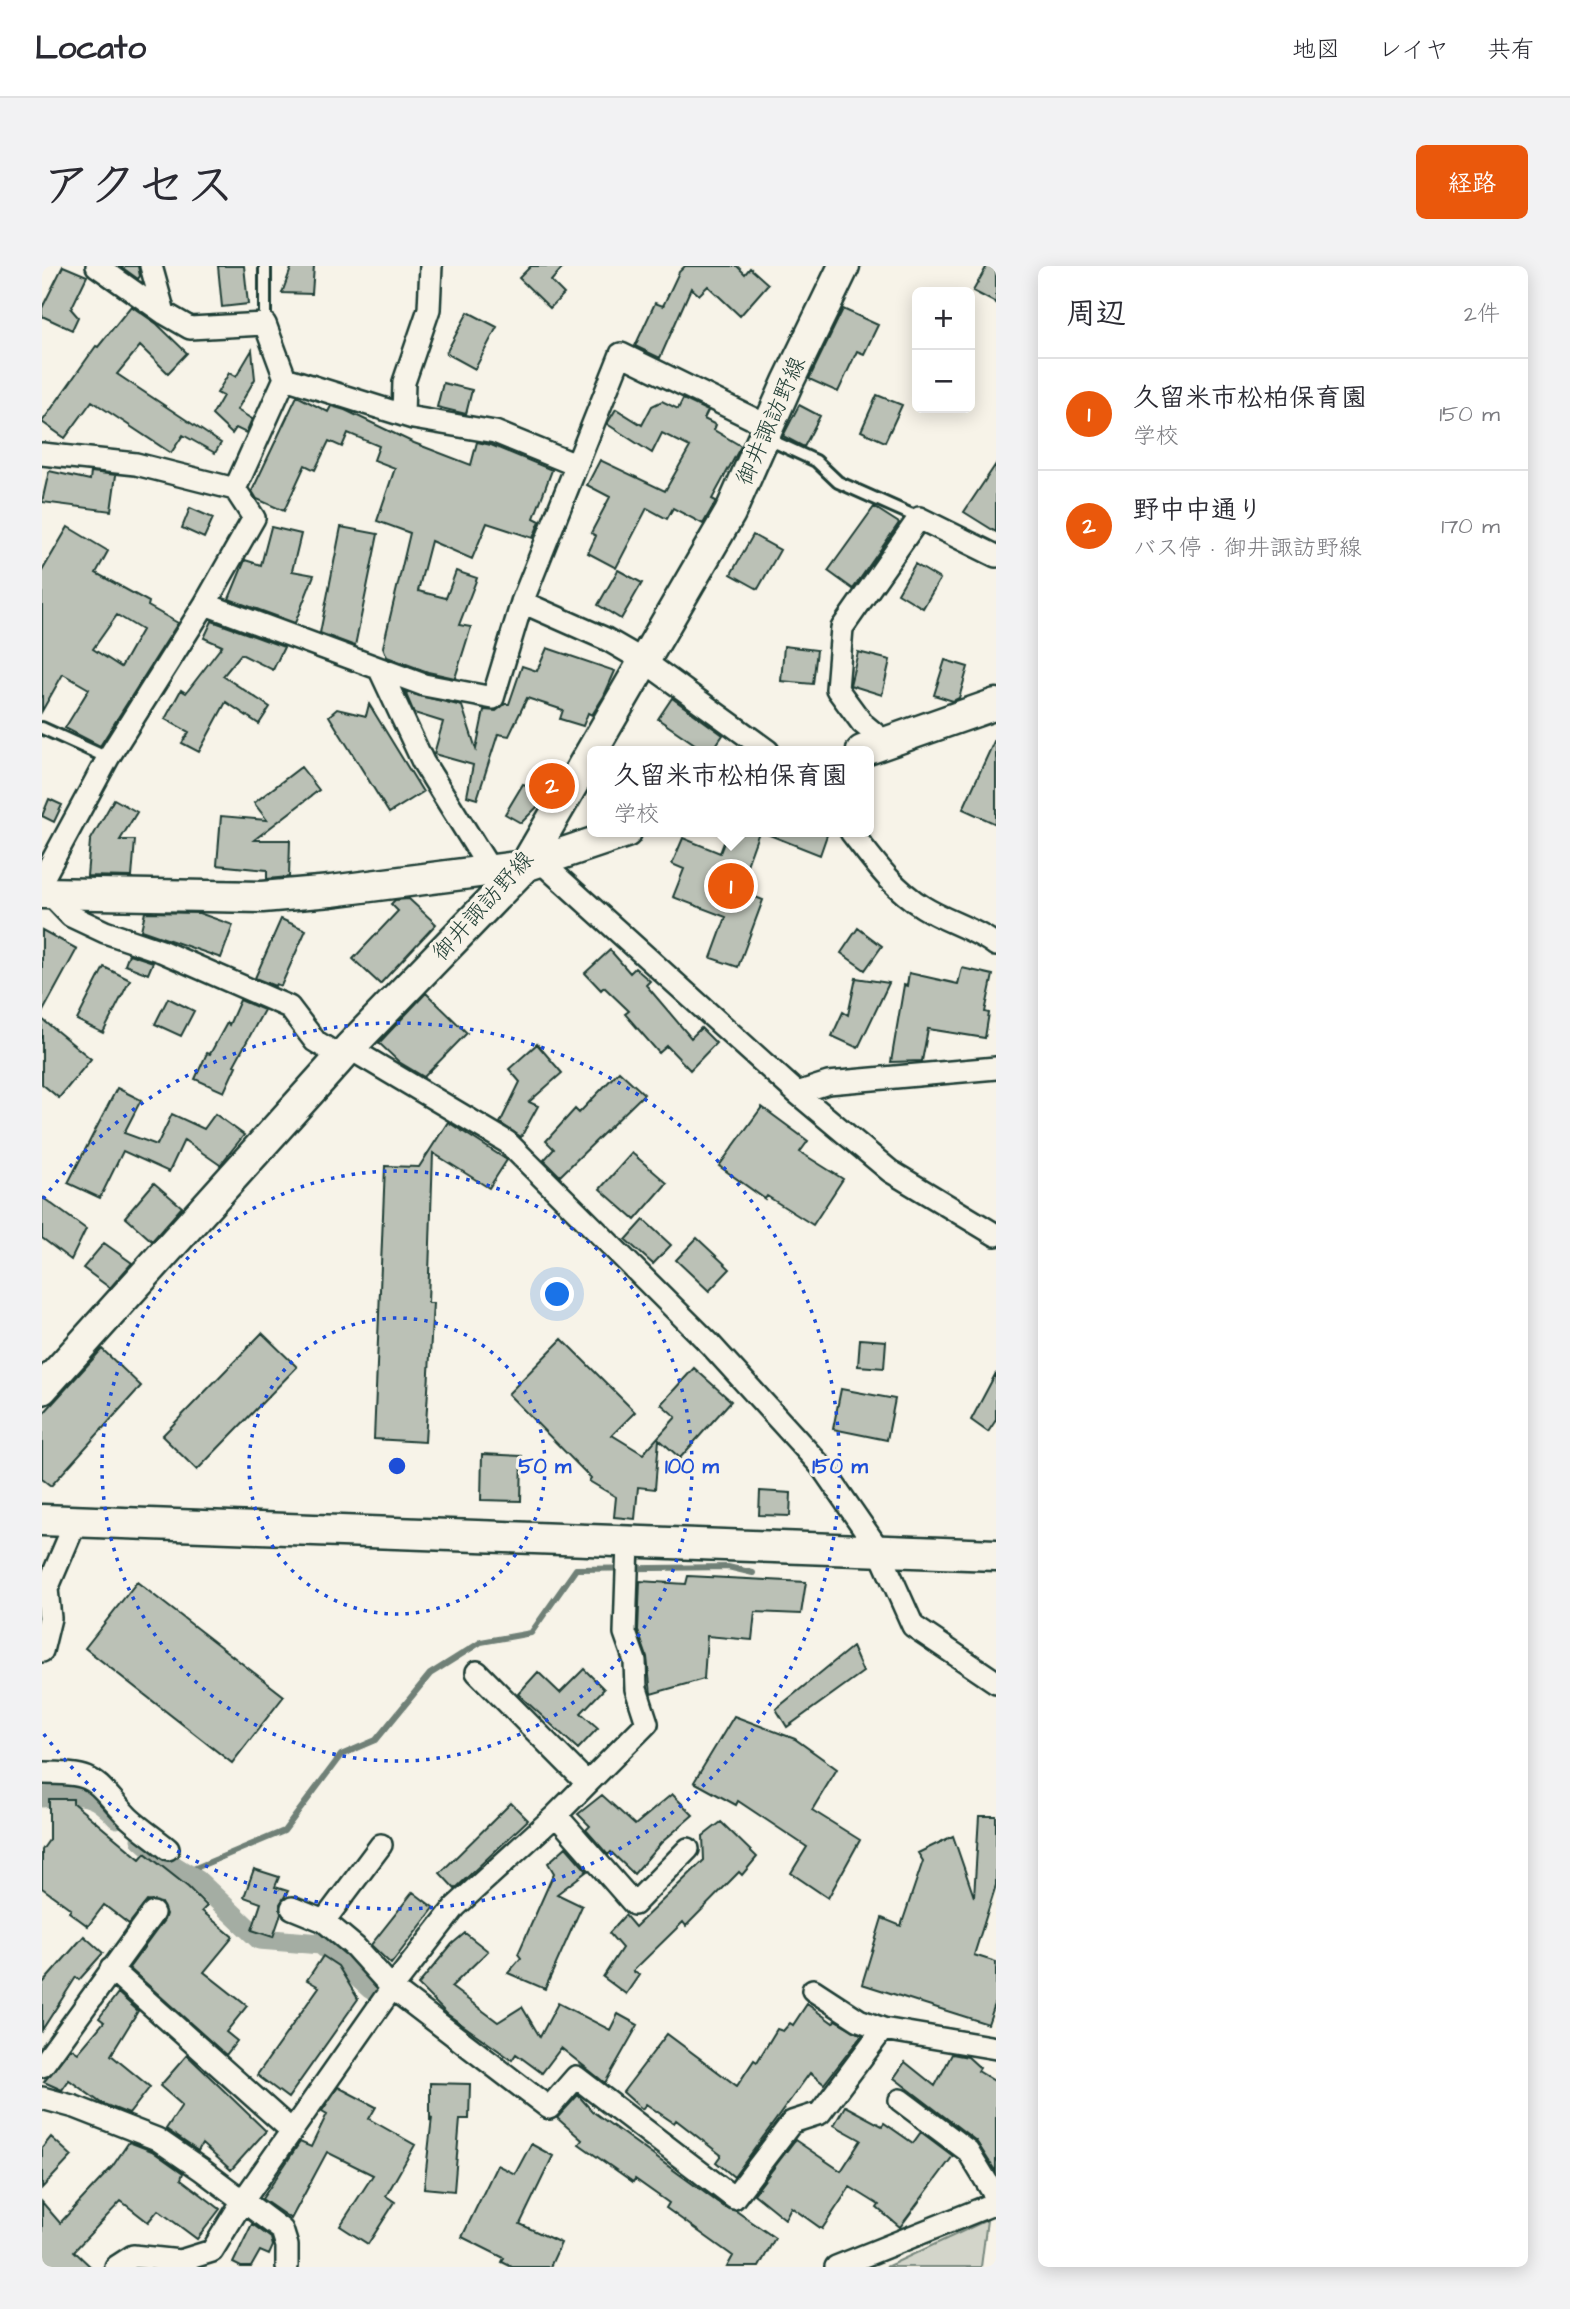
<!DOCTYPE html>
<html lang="ja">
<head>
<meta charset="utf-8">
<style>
	body { margin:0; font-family:"Architects Daughter","Klee One",sans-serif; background:#f2f2f3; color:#2b2b33 }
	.controls { position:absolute; right:21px; top:21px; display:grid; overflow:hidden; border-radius:10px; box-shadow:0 4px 18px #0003 }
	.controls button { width:63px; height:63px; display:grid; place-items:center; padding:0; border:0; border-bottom:2px solid #e1e1e2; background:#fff; color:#2b2b33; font:35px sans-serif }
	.you { position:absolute; left:516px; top:1029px; width:24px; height:24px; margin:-18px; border:5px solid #fff; border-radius:50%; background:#1a73e8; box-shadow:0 0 0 10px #1a73e833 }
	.badge { display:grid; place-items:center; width:46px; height:46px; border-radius:50%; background:#ea580c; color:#fff; font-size:23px; font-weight:700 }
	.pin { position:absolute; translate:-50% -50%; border:4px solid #fff; box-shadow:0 2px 7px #0006 }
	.popup { position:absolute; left:545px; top:480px; width:287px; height:91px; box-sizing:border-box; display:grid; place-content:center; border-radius:10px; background:#fff; filter:drop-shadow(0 2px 5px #0005); font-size:23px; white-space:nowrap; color:#7c7c81 }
	.popup b { font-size:26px; color:#2b2b33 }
	.popup::after { content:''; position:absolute; left:50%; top:100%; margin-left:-14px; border:14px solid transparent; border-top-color:#fff }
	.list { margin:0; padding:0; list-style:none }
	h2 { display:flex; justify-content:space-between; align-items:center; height:91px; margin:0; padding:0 28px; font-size:30px }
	h2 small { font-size:23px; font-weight:400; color:#7c7c81 }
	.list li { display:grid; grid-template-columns:46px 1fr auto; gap:21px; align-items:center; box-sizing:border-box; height:112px; padding:0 28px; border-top:2px solid #e1e1e2 }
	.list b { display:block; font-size:26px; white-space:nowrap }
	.list p { margin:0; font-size:23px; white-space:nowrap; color:#7c7c81 }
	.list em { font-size:23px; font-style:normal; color:#7c7c81 }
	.map { position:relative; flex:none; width:954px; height:2001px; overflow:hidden; border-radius:10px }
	header { display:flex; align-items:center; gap:42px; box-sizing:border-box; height:98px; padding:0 35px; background:#fff; border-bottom:2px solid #e1e1e2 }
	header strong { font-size:33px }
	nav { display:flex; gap:38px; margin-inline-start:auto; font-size:24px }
	.intro { display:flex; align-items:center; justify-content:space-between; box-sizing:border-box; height:168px; padding:0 42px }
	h1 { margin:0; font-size:49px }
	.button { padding:18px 32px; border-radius:10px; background:#ea580c; color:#fff; font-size:24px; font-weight:700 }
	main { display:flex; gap:42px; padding:0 42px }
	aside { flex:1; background:#fff; border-radius:10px; box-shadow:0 4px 18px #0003 }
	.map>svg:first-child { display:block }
</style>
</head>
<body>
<header>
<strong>Locato</strong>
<nav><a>地図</a><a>レイヤ</a><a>共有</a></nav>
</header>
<div class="intro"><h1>アクセス</h1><a class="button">経路</a></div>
<main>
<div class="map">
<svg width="954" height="2001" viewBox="0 0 954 2001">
	<rect width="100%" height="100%" fill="#f7f3e8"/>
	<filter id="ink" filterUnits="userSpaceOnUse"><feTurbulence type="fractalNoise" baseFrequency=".0143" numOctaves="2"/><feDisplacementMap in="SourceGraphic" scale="14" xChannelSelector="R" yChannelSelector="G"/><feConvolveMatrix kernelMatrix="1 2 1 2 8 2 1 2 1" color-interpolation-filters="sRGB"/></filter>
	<g filter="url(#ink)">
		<path fill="#d3d5ca" stroke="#79897f" stroke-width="2" d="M945,1954L939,2001H844Z"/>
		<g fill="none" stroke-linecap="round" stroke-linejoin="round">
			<path stroke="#6f8077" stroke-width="6" d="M144,1606L242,1565L299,1489L334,1474L388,1408L439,1376L489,1367L534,1303L686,1301L711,1307"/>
			<path stroke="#a4ada3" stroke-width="21" d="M0,1531C35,1528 50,1522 75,1552
				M99,1573L125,1596L156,1615L217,1673L279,1678L329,1723"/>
		</g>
		<path fill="#bbc1b6" stroke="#1f3d34" stroke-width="2" fill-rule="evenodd" d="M21,0L45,10L29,43L36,51L30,64L0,50V42Z
			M78,0H96L98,10L96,13Z
			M176,0H202L206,38L180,41Z
			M250,0H272L270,28L240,27Z
			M489,0H522L509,15L522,28L508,42L477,12Z
			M643,0H695L703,8L708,2L726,18L698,50L666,20L657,29L649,22L618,92L593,80L613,37L621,40L637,6Z
			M945,0H954V37L931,25Z
			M89,40L115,58L145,87L126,107L98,80L75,108L179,177L173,187L141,169L129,187L50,135L23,172L0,156L54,80L56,81Z
			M801,43L836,59L822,88L815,85L796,126L767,113Z
			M426,46L455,61L433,103L404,87Z
			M210,84L213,113L195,144L210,153L204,167L194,162L190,168L170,149L181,130L175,127L187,107L194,111Z
			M401,117L430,124L424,148L395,141Z
			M835,129L860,139L843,176L819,165Z
			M255,130L286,146L289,140L303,144L372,177L429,199L435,176L449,179L510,204L492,252L498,255L491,272L445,257L430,293L389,275L376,325L404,332L414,305L435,312L417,359L429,361L413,412L386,406L345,391L341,381L368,267L335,255L353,202L332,194L337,180L306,167L300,181L287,175L273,204L263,199L242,245L215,233L210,225Z
			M641,133L666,145L662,153L674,159L672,164L699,180L670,233L674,235L661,258L631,242L625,253L605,242L574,302L546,287L554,270L549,267L568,231L545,219L558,194L623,225L648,181L620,167L610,187L565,158L574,143L600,159L610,140L620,135L636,143Z
			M757,139L778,150L762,181L741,170Z
			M954,198V266L922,246Z
			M7,205L48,214L49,206L74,209L69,245L0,236Z
			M832,241L857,257L811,323L786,305Z
			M148,242L171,252L162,272L140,262Z
			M26,261L66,285L54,307L107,336L106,340L136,357L58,480L23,462L47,423L21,408L0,445V305ZM75,349L100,364L79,401L51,383Z
			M229,261L259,268L250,305L272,309L253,357L187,333L203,294L219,299Z
			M299,261L336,268L313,380L278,367Z
			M711,269L738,284L716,323L689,308Z
			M873,298L898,313L881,342L856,327Z
			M576,304L600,317L579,353L556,339Z
			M170,355L242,381L231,404L199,388L181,410L228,441L217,458L184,436L157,486L140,477L147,466L123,453L139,424L144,427L180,380L162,372Z
			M742,380L775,384L771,418L739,415Z
			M505,382L573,405L562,430L550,449L546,447L541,460L518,453L521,444L485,432L467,470L456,468L435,533L425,530L431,499L392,488L401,456L372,447L363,426L420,440L434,483L442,444L454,445L463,438H467L480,400L495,405Z
			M816,386L848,394L840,429L808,419Z
			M903,394L926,401L917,432L911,435L892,429Z
			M630,432L681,469L670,485H663L616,453Z
			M327,438L381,526L347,547L287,450L295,443L324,450Z
			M954,471V558L921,543Z
			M259,501L277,524L212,574H248L247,611L225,613V604L175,599L179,550L225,554L212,537Z
			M481,518L497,523L496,540L479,557L463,548Z
			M7,533L20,539L12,556L0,550Z
			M72,533L95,546L78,574H93L90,611L45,610L48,575Z
			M686,566H717L696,624L721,634L696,701L669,692L684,651L631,631L642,603L630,598L641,572L678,587Z
			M720,566H786L778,589Z
			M367,633L394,658L338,718L311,693L356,645L349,638L353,634Z
			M103,646L157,647L191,659L179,692L99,664Z
			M239,653L264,664L239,720L234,718L233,720L213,712Z
			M816,662L840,680L823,704L799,687Z
			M0,664L35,683L0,747Z
			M568,684L588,707L593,702L608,715L604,719L649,772L659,762L674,777L648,804L625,780L617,787L583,748L587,745L562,721L559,724L543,707Z
			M87,688L111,696L106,708L83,699Z
			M62,701L88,714L61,767L35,754Z
			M920,702L951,709L943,746L947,747L943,772L886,763L880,795L849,796L862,719L865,720L867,707L916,718Z
			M814,712L847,717L816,782L790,770L801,746L806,749Z
			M384,727L425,767L382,811L357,796L337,777Z
			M126,732L152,745L139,770L113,758Z
			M198,734L222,744L192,799L194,800L182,826L153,813L165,787L168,788L185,757L187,759Z
			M0,753L49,793L17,832L0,818Z
			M495,778L520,807L487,836L496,840L479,871L458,857L478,816L467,803Z
			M577,805L602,828L518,910L502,894L512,883L504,875L533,843L537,847Z
			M75,822L99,834L82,867L115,879L130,848L162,863L173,848L202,869L178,899L142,874L127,906L81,885L58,932L26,917Z
			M720,841L766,875L758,886L801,913L771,959L725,930L723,933L677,900Z
			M406,856L465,894L447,922L391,887L386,1037H391L383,1176L332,1173L343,900L377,901Z
			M590,887L625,917L593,954L558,923Z
			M112,917L140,941L110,975L83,951Z
			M0,931L44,963L29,994L0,972Z
			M602,954L629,979L611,998L584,974Z
			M655,972L688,1003L667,1025L634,994Z
			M62,977L90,997L68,1022L41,1002Z
			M220,1067L255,1101L155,1204L120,1170Z
			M520,1073L593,1146L570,1169L601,1188L634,1151L619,1138L652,1102L689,1135L638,1192L617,1173L613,1223L596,1221L593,1253L572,1251L574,1231L547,1215L549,1212L466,1128Z
			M818,1073L844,1075L842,1102L816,1100Z
			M60,1083L99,1120L9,1220L0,1213V1149Z
			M954,1107V1154L946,1166L929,1154Z
			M799,1123L853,1133L845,1174L791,1163Z
			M440,1188L480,1190L479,1235L439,1234Z
			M718,1225L749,1227L748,1250L717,1249Z
			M646,1310L764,1316L759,1348L713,1346L710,1374L665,1370L662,1413L609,1428L605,1391L596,1365L598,1315L644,1318Z
			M95,1316L242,1430L190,1497L43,1382Z
			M810,1381L821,1406L745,1461L734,1443Z
			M542,1403L562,1423L539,1447L556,1462L536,1483L476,1428L496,1406L518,1427Z
			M692,1450L753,1473L795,1503L770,1544L818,1574L786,1632L749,1607L765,1581L696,1535L694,1539L652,1516Z
			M630,1528L651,1549L619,1577L592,1608L569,1586L566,1589L544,1564L548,1560L536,1548L560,1529L593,1559Z
			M7,1533H31V1537L98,1593L103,1587L146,1621L165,1640L160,1645L191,1671L162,1706L205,1740L184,1766L195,1775L184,1789L87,1702L122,1654L124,1648L119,1637L105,1635L87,1658L62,1639L46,1660L27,1646L29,1643L0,1622V1584L7,1574Z
			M469,1537L486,1554L413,1623L398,1607Z
			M937,1550H954V1619L932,1689L954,1696V1735L946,1758L820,1718L840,1652L859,1660L881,1595L876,1587L911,1570L932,1631Z
			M679,1556L715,1591L700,1609L697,1606L644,1660L641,1656L591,1705L597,1709L584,1728L561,1711L580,1682L567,1667L583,1649L593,1661L662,1594L661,1570Z
			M524,1581L545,1605L515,1628L540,1640L503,1723L466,1707L479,1692L476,1688L512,1607L506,1597Z
			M212,1603L237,1611L233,1621L246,1625L238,1638L239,1648L231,1671L210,1664L219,1637L202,1631Z
			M371,1626L392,1642L349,1698L329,1679Z
			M423,1667L446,1685L409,1721L456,1756L480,1741L498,1771L516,1737L568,1764L576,1748L596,1759L563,1817L519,1782L500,1807L474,1788L470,1794L405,1748L376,1719L410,1678Z
			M42,1670L61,1687L37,1714L34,1711L0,1764V1718Z
			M281,1690L296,1700L316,1733L246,1832L215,1809L277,1721L265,1714Z
			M76,1727L96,1745L69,1789L108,1821L87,1848L59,1837L27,1814L20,1824L2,1816L29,1782L36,1787L62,1756L57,1752Z
			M765,1738L791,1757L793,1754L820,1769L782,1818L768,1807L692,1911L674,1896L679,1889L634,1854L632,1857L604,1838L600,1843L581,1826L625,1768L695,1820L712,1794L715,1796L735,1763L741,1765L748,1757L751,1759Z
			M910,1788L926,1791L938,1802L936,1805L954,1816V1906L934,1875L852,1812L863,1796L893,1820Z
			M145,1789L224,1865L189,1904L160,1878L156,1885L124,1863L140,1839L118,1820Z
			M388,1817L428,1818L427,1853H418L412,1925L382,1922L390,1851L388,1855Z
			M296,1821L334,1841L327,1853L373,1879L344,1930L353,1936L326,1978L298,1960L331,1909L285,1886L249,1953L220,1933L258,1876L269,1881L285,1848L280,1845Z
			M536,1829L550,1845L684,1942L694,1945L733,1972L717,2001H685L691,1990L624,1942L627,1937L593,1913L591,1916L537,1878L540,1874L515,1852Z
			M803,1840L840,1860L842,1857L871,1877L879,1866L911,1890L858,1961L835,1942L837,1939L808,1921L780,1963L749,1941L743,1953L712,1928L753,1874L799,1905L819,1874L792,1859Z
			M9,1871L30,1890L0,1922V1882Z
			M87,1876L110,1885L141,1907L139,1913L178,1943L155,1973L116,1944L106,1956L79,1935L32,1985L49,2001H0V1936L18,1957L70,1901Z
			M489,1878L511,1890L478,1958L519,1977L508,2001H470L460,1996L462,1992L420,1971L455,1899L473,1908Z
			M210,1958L229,1972L231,1980L227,1989L218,1985L209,2001H199L191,1997Z"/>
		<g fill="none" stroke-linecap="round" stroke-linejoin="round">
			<g stroke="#1f3d34" stroke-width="16">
				<path id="lane" d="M223,58V0
					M724,172L774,195L796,216L877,252
					M0,462L66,492"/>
			</g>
			<g stroke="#1f3d34" stroke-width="26">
				<path id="street" d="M55,0L122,47L148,62L223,58L243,112L371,152L453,166L534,199
					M109,0L122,47
					M361,149L362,116L387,43L389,0
					M0,188L94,198L193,223L212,252L163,338L66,492L0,614
					M193,223L243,112
					M480,336L564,373L602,395L726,485
					M163,338L382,419L451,432L480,336L579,88L726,160
					M338,404L381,496L449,605
					M844,477L820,457L795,423L800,362L877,252L954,290
					M809,566C831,594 850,622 881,641C905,656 931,662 954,679
					M498,595L755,827L848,905L954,969
					M7,627L29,650L63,666L119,685L247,741L273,775L299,791
					M307,782L465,876L668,1078L779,1200L837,1284L871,1360L954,1416
					M755,827L786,817L954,802
					M0,1385L8,1352L5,1323L34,1255
					M435,1406L545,1517
					M0,1507C58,1507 50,1514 87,1552C99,1563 114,1573 126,1583
					M514,1549L592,1638L646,1583
					M250,1642L282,1655L313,1681L350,1722L507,1842L534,1811L692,1932L750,1856L778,1847L841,1763
					M282,1655L339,1579
					M69,1703L250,1865
					M771,1724L817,1754L841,1763L954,1782
					M0,1800L111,1647
					M0,1832L33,1841L115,1873L160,1904L240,1964L245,1980V2001
					M858,1834L926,1885L954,1931
					M74,2001L91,1990L138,1995L170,1985L200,1936L350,1722L413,1641L514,1549L605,1457L594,1423L593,1395L583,1367L586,1276
					M794,2001L954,1937"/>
			</g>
			<g stroke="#1f3d34" stroke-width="35">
				<path id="secondary" d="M820,485L954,438
					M0,627L220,631L289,625L483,600L584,566
					M0,1123L307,782L483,600L688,247L746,116L802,0
					M0,1254L954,1289"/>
			</g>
			<use href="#lane" stroke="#f7f3e8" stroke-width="10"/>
			<use href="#street" stroke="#f7f3e8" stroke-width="21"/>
			<use href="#secondary" stroke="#f7f3e8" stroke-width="30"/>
		</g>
	</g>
	<g fill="none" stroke="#1d4ed8" stroke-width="3.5" stroke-dasharray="3.5 7">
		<circle cx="355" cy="1200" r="148"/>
		<circle cx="355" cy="1200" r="295"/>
		<path d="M1 933A443 443 0 1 1 1 1467"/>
	</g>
	<g text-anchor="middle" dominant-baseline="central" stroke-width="6" stroke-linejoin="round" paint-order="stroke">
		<g font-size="23" fill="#1f3d34" stroke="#f7f3e8">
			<text transform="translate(729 155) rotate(-66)">御井諏訪野線</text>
			<text transform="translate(441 640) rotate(-48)">御井諏訪野線</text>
		</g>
	</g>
	<circle cx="355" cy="1200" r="10" fill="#1d4ed8" stroke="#f7f3e8" stroke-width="3.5"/>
	<g font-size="21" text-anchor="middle" font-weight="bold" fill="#1d4ed8" stroke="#f7f3e8" stroke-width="6" stroke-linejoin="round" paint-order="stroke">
		<text x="503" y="1207">50 m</text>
		<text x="650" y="1207">100 m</text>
		<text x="798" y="1207">150 m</text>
	</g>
</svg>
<div class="controls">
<button>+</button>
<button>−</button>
</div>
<div class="you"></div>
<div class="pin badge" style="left:689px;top:620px">1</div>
<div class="popup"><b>久留米市松柏保育園</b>学校</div>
<div class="pin badge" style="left:510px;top:520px">2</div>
</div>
<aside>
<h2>周辺<small>2件</small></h2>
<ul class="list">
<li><span class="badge">1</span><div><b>久留米市松柏保育園</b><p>学校</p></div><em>150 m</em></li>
<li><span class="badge">2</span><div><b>野中中通り</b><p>バス停 · 御井諏訪野線</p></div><em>170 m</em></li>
</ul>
</aside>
</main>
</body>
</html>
